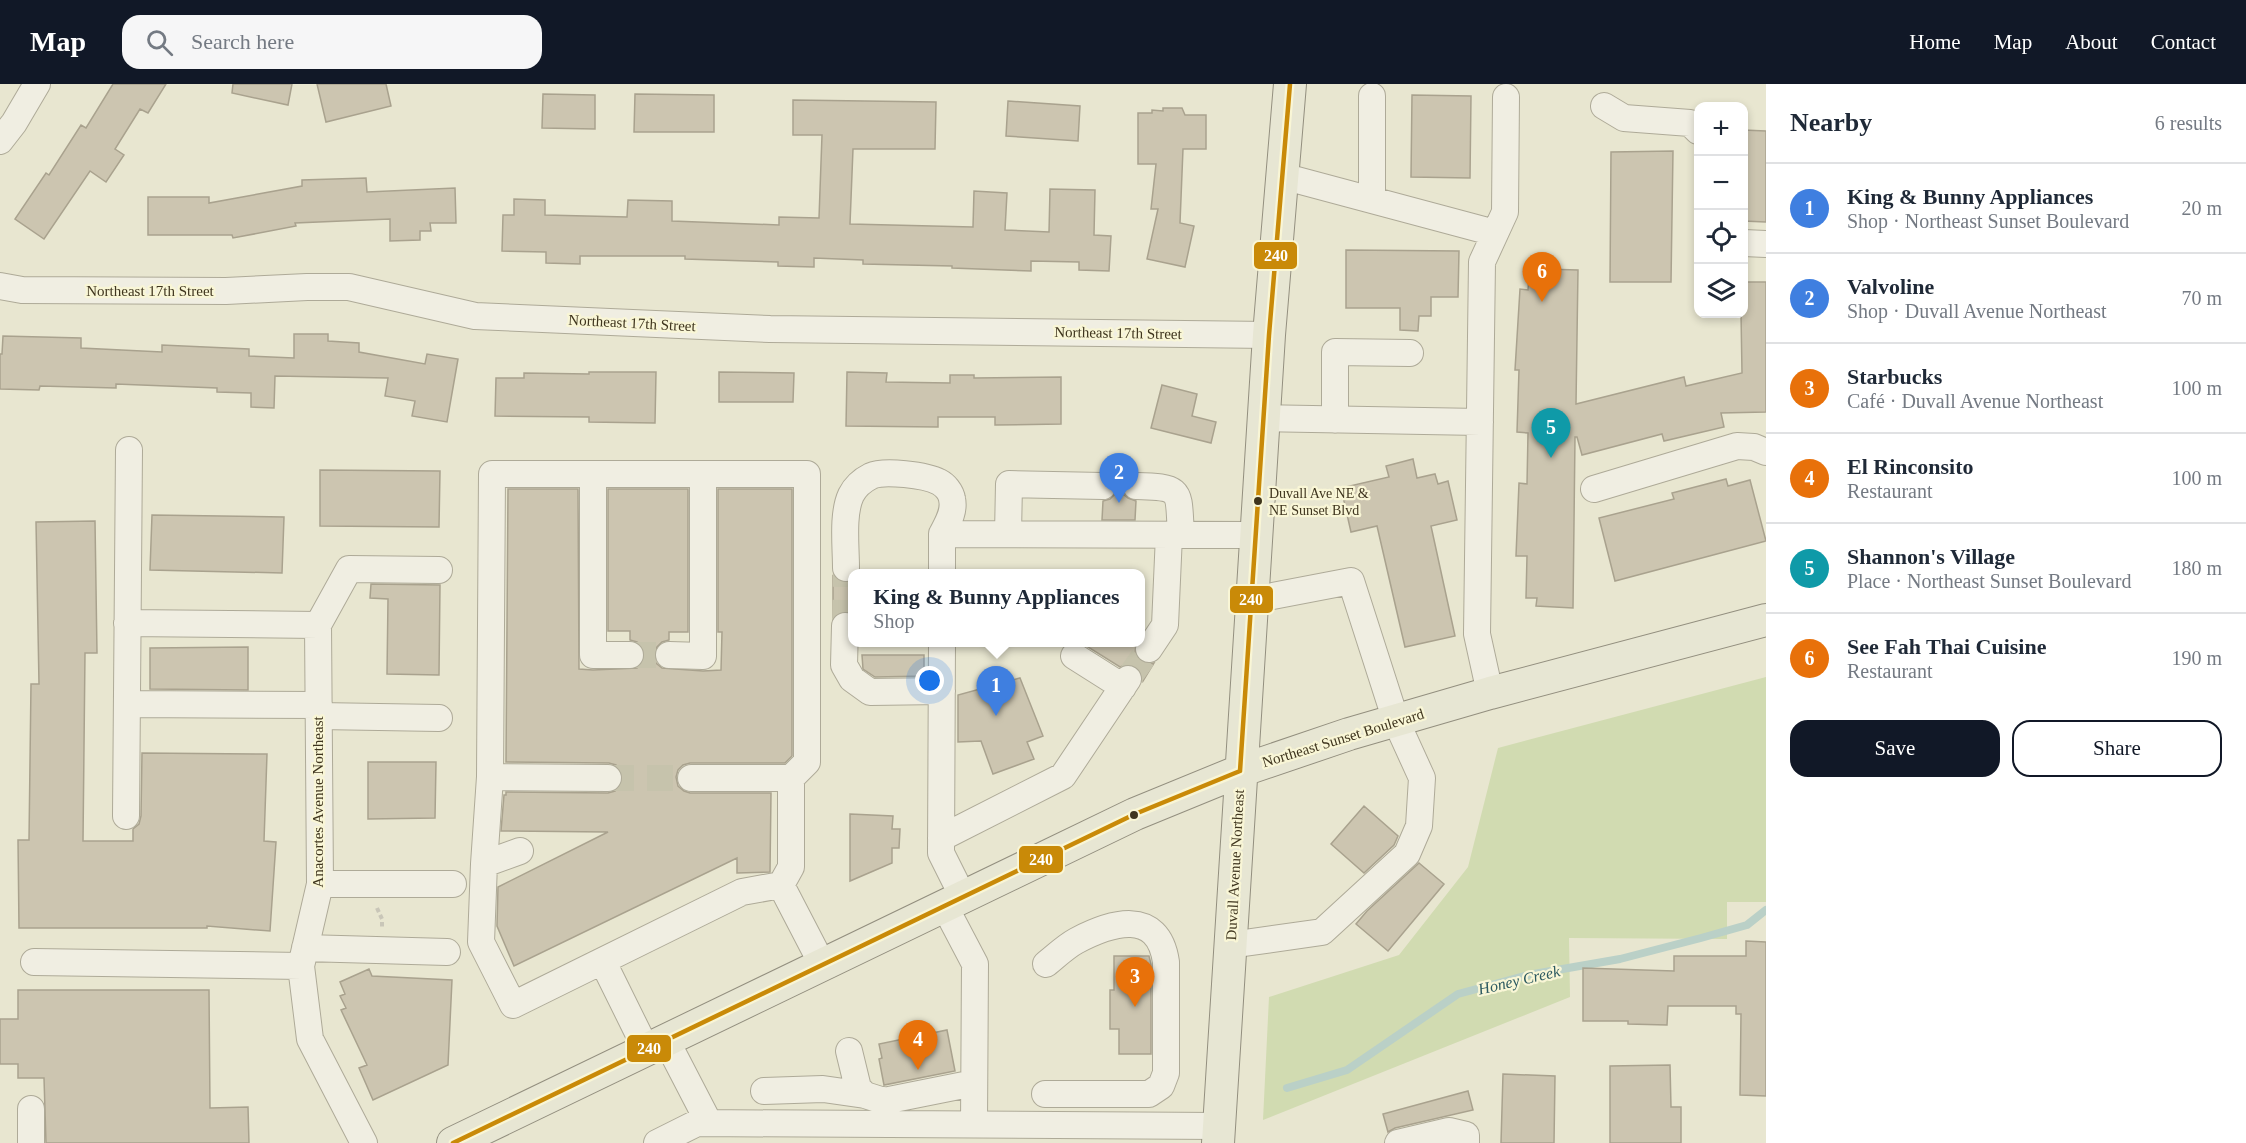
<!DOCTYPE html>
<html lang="en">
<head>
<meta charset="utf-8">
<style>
	body { margin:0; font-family:"Times New Roman",serif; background:#f6f6f7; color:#1f2937 }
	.controls { position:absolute; right:18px; top:18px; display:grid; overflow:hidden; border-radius:12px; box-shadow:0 3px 9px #0003 }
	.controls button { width:54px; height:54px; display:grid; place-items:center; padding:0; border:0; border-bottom:2px solid #e0e1e3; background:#fff; color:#1f2937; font:30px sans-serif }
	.you { position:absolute; left:930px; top:597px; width:21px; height:21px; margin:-15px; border:4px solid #fff; border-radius:50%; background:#1a73e8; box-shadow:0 0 0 9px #1a73e833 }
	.badge { display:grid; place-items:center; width:39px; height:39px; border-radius:50%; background:#111827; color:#fff; font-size:20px; font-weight:700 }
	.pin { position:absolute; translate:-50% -50px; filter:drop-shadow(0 2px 3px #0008) }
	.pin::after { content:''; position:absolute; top:32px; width:21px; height:18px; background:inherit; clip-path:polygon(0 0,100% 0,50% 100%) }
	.popup { position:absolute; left:848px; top:485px; width:297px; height:78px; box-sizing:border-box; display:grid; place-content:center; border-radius:12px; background:#fff; filter:drop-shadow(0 2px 4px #0005); font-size:20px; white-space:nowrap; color:#747a83 }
	.popup b { font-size:22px; color:#1f2937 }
	.popup::after { content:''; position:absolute; left:50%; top:100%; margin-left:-12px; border:12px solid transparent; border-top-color:#fff }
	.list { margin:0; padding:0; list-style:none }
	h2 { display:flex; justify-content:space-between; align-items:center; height:78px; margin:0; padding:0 24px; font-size:26px }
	h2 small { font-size:20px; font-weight:400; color:#747a83 }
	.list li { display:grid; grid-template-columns:39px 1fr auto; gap:18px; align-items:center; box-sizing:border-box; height:90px; padding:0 24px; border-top:2px solid #e0e1e3 }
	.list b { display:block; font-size:22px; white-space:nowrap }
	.list p { margin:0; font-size:20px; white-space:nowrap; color:#747a83 }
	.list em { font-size:20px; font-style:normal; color:#747a83 }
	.actions { display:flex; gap:12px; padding:18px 24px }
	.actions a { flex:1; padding:14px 0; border:2px solid #111827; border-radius:18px; text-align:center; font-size:21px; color:#111827 }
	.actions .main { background:#111827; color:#fff }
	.icon { flex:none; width:33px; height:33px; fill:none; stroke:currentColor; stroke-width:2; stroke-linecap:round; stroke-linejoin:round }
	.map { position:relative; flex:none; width:1766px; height:1059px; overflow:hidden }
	header { display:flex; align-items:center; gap:36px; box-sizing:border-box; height:84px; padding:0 30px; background:#111827; color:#fff }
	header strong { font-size:28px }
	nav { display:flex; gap:33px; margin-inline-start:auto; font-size:21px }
	.search { width:420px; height:54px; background:#f6f6f7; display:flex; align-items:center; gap:15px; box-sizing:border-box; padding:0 21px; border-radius:18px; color:#747a83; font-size:22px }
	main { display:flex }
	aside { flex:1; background:#fff }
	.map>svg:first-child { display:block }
</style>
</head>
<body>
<header>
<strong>Map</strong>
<div class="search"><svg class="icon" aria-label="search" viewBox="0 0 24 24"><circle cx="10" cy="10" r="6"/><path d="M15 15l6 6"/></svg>Search here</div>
<nav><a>Home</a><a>Map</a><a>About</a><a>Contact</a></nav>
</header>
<main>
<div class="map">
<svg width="1766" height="1059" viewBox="0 0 1766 1059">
	<rect width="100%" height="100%" fill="#e8e6d0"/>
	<path fill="#d1dbb1" d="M1766,593V818H1727V855L1569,854L1570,913L1263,1036L1269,913L1399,871L1468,783L1498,664Z"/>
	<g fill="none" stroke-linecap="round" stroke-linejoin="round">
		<path stroke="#bad0c7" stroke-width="8" d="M1287,1004L1347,986L1458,910L1528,891L1620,875L1701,854L1747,841L1766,826"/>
	</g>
	<path fill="#ccc5b0" stroke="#a9a28e" stroke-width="1.5" d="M113,0H166L148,29L140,25L115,65L124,71L106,98L90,87L44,155L15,135L46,89L49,91L81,41L86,44Z
		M233,0H292L288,21L232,9Z
		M317,0H386L391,22L326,38Z
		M543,10L595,11V45L542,44Z
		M635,10L714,11V48H634Z
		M1412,11L1471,12L1470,94L1411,93Z
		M793,16L936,18L935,65H853L850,140L973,143L974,107L1007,109L1005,146L1049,148L1050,105L1095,106L1094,151L1111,152L1109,187L1079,186V178L1031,177V187L952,184V182L863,180V176L814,174V183L778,182V178L685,175V172H580V180L546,179V168L502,167L503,131H514V115L545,116V131L627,133L628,116L672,117V137L779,141V133L819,134L822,51H793Z
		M1008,17L1080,22L1078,57L1006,52Z
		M1163,24H1182L1185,31H1206V65H1183L1180,139L1194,142L1185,183L1147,175L1158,125H1151L1156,80H1138V29H1152V26L1163,27Z
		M1743,46L1766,47V138L1743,137Z
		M1673,67L1671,198H1610L1611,68Z
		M366,94L367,108L455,104L456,139H430L431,147H420V156L390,157V135L295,139L296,142L233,154L232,151H148V113H209V119L302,102V96Z
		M1346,166L1459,167L1458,213H1431V232H1419L1418,247L1400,246V224H1346Z
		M1542,185L1578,186L1576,320L1684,293L1686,302L1742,289L1741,230H1743V198H1766V328L1721,329L1724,343L1664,357L1662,350L1582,371L1577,353H1575L1573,524L1536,522L1537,514H1526L1527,472H1516L1519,399L1527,400L1528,349L1517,348L1519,286H1515L1520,205L1528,206L1529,193H1541Z
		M294,250H328V257L359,259V268L425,280L427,270L458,275L447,338L412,332L415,317L385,312L388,294L275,292L274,324L251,323V309L217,308V304L116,300V304L40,302L39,306L0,305V270H2L3,252L81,254V264L162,268V261L249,265V272L294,274Z
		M589,288H656L655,339L589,338V333L495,332L496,294H524V289L589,290Z
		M719,288L794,289L793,318H719Z
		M847,288L887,289L886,298L950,299V291H974V294L1061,293V340L995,341V333H938V343L846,342Z
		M1162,301L1197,310L1192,332L1216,338L1211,359L1151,344Z
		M1413,375L1417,394L1435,390L1438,400L1448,397L1457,436L1431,442L1455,552L1405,563L1377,442L1351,448L1341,404L1389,393L1386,382Z
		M1103,384H1136V387L1130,389L1124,394L1121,402L1123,410L1128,414L1136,417L1135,436H1102L1103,417L1110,415L1115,410L1118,402L1116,394L1110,389L1103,387Z
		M320,386L440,387L439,443L320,442Z
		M1726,395L1728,402L1750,396L1766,457L1615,497L1599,434L1674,415L1672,409Z
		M508,405H578L579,585L593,586L637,584L643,579L645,572L643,563L637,558L630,556V547H608V405H688V548H669V556L662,558L657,563L654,571L656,579L662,584L703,587L721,586L722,548H718V405H792V672L785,679H690L683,681L678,686L676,693L678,702L684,707L690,709H771L770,788L737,789V774L514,882L497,842L498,803L608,748L501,747L504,711H506V708L608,709L615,707L621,702L623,694L621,687L616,681L609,679L506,678Z
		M152,431L284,433L282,489L150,486Z
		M95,437L97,569H85L83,757H133V745L139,740L141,732L142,669L267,670L264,757L276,758L270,847L207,842V844H19L18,756H29L31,600H39L36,438Z
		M833,492L839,497H852V529L845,527L838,529L833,533Z
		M371,500L440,501L439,591L387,590L388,515L370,514Z
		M1080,558H1136L1135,571L1140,577L1147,580L1154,579L1143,597L1142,589L1136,582L1128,580L1120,583Z
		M248,563V606L150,605V564Z
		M862,571H924V592L875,593L863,585Z
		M1020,594L1043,652L1027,658L1034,675L993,690L981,657L958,658V611Z
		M368,678H436L435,734L368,735Z
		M1364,722L1398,752L1394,761L1364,789L1331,760Z
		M850,730L893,732L892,745H900L899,764H892V779L850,797Z
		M1419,779L1444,800L1388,867L1356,840L1367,827Z
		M1746,857L1766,858V1012L1740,1011L1741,930H1736V922H1668L1667,941L1628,940V937H1583V884L1674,887V872H1746Z
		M1114,872H1149L1151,880V970H1119V945H1110V906H1114Z
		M369,885L372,892L452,896L448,981L373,1016L359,984L367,981L341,926L346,924L340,912L345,910L340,898Z
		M18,906H209L210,1024L248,1023L249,1059H46L44,994H18V980H0V935H18Z
		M947,946L955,987L884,1001L879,975L882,974L879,960Z
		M1670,981L1671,1023H1681V1059H1610V982Z
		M1503,990L1555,992L1554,1059H1501Z
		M1468,1007L1473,1026L1395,1044L1388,1048L1383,1030Z"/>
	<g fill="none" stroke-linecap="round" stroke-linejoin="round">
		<path stroke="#c6c3ac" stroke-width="26" stroke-dasharray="26 13" stroke-linecap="butt" d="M845,542L846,484
			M630,571H669
			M1128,595L1149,565
			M608,694H691"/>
		<g stroke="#aeaa98" stroke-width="28">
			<path id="minor" d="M1604,22L1624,34L1690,39L1698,47
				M0,57L14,39L37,0
				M1282,92L1495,149
				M1372,116V12
				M1744,159L1766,160
				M0,202L22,206L226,207L307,203H349L475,232L770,245L1269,251
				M1263,334L1480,338
				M1335,336V268L1410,269
				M593,390V571H630
				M1136,402C1184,403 1178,406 1181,451
				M1594,405L1737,362L1754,363L1766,368
				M1008,450L1009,400L1103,402
				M846,484C846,463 842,430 851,411C855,403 863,396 871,392C884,386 926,391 939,398C945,401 951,408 952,415C955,428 947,440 942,450
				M942,490V450L1256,451
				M127,539L318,541
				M845,542L844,581L852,595L870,608L942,607
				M942,558L941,769L962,811
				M1149,565L1165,541L1169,451
				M669,571L703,572V390
				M1074,572L1123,603
				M1490,609L1477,550L1482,178L1505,128L1506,13
				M127,620L319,621
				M319,632L439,634
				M608,694L490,693L492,390H807V678L791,694V783L781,801
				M691,694H791
				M126,732L129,366
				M941,754L1063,692L1128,595
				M520,767L484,780L481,858L513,921L742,808L781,801L822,880
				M484,780L490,693
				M320,800H453
				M944,821L975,880L974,1040
				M1230,861L1322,848L1407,770L1419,742L1422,694L1396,637L1351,497L1252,516
				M305,864L447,868
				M34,878L301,882
				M603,878L646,965
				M666,956L709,1039
				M849,967L858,1004L865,1011L884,1017L974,999
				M764,1007L823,1005L865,1011
				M1045,1010H1149L1161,1002L1166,989V878C1158,823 1110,839 1076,857C1065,863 1055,873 1046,880
				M31,1059V1025
				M364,1059L310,955L301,882L320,800L318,541L349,485L439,486
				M657,1059L697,1039L1219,1042
				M1398,1059L1449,1047L1466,1051V1059"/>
		</g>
		<g stroke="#938f7f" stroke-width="34">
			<path id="major" d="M453,1059L1135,730L1240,687L1349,650L1490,609L1766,536
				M1218,1059L1269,251L1290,0"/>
		</g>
		<path stroke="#c9c6b8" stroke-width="4" stroke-dasharray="4.5 3" stroke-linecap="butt" d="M377,824L382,835V843"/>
		<use href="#minor" stroke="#f0eee2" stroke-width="26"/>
		<use href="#major" stroke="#e7e6d3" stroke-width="32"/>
		<g stroke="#f9f6d6" stroke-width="9">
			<path id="bus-1" d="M1240,687L1269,251L1290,0
				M453,1059L1135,730L1240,687"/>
		</g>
		<use href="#bus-1" stroke="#c98a08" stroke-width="4.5"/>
	</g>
	<g fill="#3f351e" stroke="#f9f6d6" stroke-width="2">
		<circle cx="1258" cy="417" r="5"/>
		<circle cx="1134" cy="731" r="5"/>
	</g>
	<g text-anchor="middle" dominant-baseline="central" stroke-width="4.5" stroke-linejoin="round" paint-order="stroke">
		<g font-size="14" fill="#3f351e" stroke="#f9f6d6" text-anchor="start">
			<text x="1269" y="409">Duvall Ave NE &amp;<tspan x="1269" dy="17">NE Sunset Blvd</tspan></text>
		</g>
		<g font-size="15" fill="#3f351e" stroke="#f9f6d6">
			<text x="150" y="207">Northeast 17th Street</text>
			<text transform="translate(632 239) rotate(3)">Northeast 17th Street</text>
			<text transform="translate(1118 249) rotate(1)">Northeast 17th Street</text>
			<text transform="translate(1343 654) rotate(-17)">Northeast Sunset Boulevard</text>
			<text transform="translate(318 718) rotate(-90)">Anacortes Avenue Northeast</text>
			<text transform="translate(1235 781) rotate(-87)">Duvall Avenue Northeast</text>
		</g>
		<g font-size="16" font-style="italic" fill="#2c5960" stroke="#f9f6d6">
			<text transform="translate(1519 896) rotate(-13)">Honey Creek</text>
		</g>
	</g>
	<g stroke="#f9f6d6" stroke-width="2">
		<rect x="1253" y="157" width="45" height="29" rx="6" fill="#c98a08"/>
		<rect x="1229" y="501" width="45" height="29" rx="6" fill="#c98a08"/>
		<rect x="1018" y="761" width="46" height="29" rx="6" fill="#c98a08"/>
		<rect x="626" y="950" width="46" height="29" rx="6" fill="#c98a08"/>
	</g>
	<g font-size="16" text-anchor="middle" font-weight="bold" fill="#fff">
		<text x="1276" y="177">240</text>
		<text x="1251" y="521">240</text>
		<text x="1041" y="781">240</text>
		<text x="649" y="970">240</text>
	</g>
</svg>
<div class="controls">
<button>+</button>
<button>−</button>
<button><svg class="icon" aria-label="locate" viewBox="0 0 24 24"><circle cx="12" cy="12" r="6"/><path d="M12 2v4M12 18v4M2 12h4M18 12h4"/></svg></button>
<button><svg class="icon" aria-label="layers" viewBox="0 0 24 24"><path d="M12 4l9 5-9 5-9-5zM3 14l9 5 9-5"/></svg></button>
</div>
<div class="you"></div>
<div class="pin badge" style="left:996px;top:632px;background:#3f7fe0">1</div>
<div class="popup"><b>King &amp; Bunny Appliances</b>Shop</div>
<div class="pin badge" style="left:1119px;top:419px;background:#3f7fe0">2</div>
<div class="pin badge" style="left:1135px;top:923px;background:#e8710a">3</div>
<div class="pin badge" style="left:918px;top:986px;background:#e8710a">4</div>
<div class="pin badge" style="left:1551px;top:374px;background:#0f9aa8">5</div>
<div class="pin badge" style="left:1542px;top:218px;background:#e8710a">6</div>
</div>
<aside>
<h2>Nearby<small>6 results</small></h2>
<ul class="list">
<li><span class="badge" style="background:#3f7fe0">1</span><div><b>King &amp; Bunny Appliances</b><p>Shop · Northeast Sunset Boulevard</p></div><em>20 m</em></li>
<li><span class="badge" style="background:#3f7fe0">2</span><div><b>Valvoline</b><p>Shop · Duvall Avenue Northeast</p></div><em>70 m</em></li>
<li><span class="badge" style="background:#e8710a">3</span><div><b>Starbucks</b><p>Café · Duvall Avenue Northeast</p></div><em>100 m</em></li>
<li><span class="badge" style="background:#e8710a">4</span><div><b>El Rinconsito</b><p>Restaurant</p></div><em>100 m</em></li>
<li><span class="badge" style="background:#0f9aa8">5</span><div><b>Shannon's Village</b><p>Place · Northeast Sunset Boulevard</p></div><em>180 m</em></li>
<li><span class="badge" style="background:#e8710a">6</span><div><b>See Fah Thai Cuisine</b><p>Restaurant</p></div><em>190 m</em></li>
</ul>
<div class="actions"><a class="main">Save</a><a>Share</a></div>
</aside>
</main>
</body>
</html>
